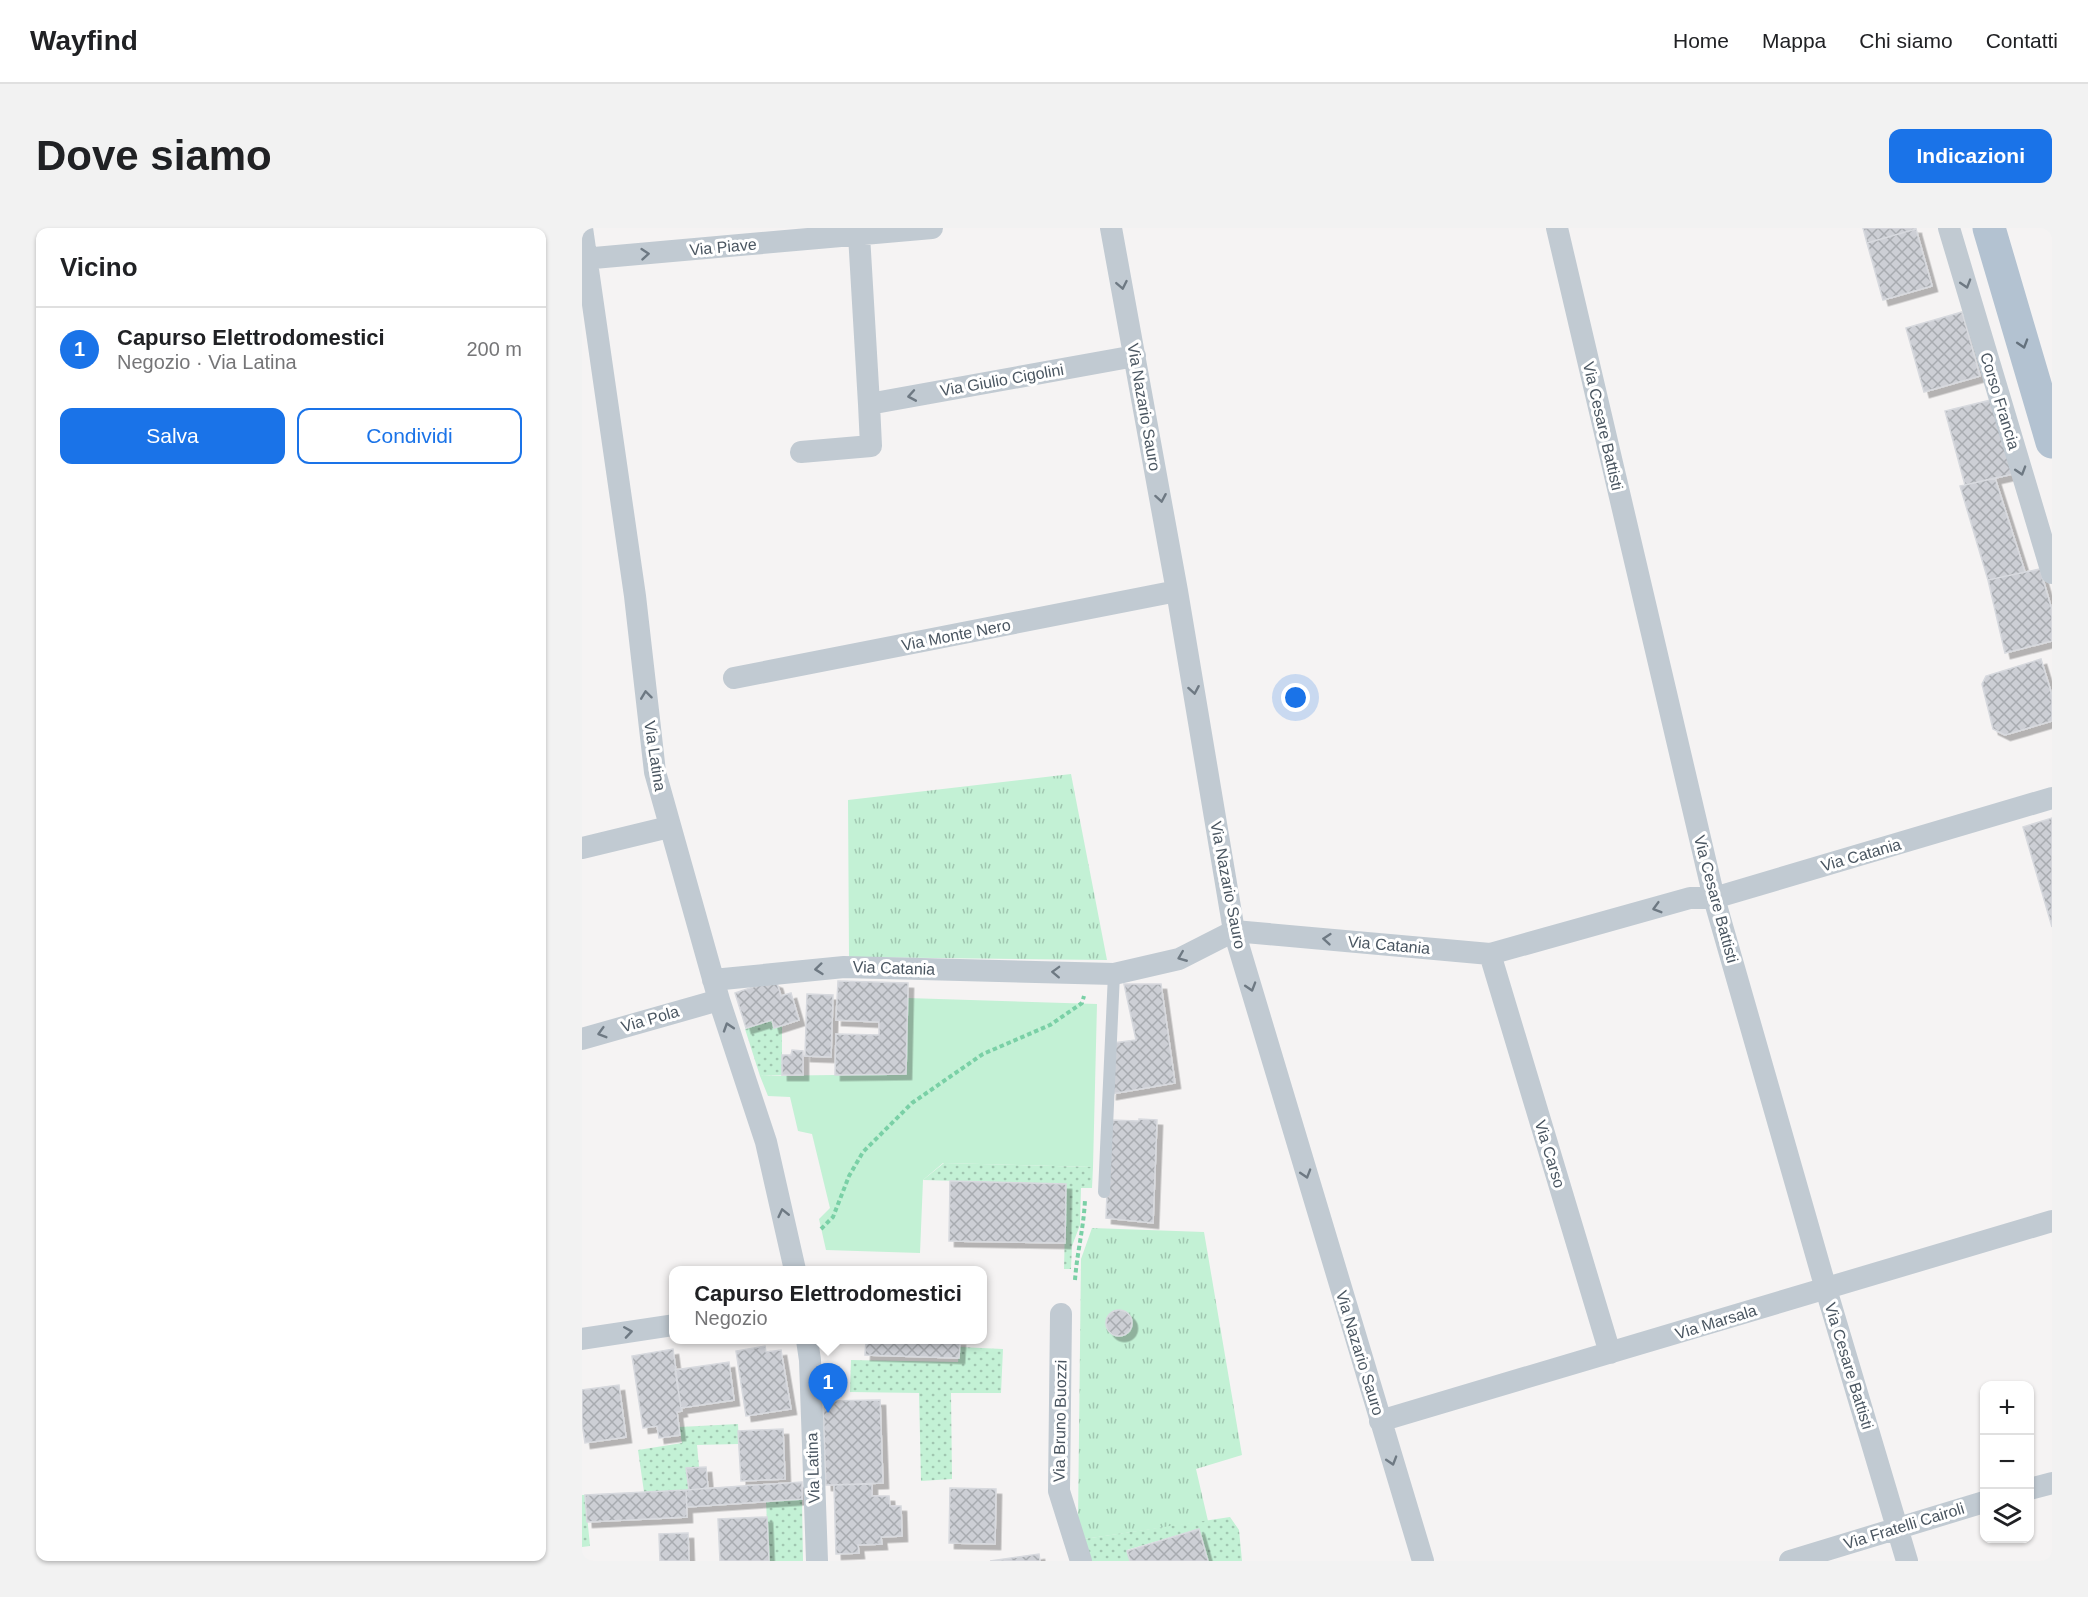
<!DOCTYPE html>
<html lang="it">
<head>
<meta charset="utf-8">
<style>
	body { margin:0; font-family:Helvetica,sans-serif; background:#f2f2f2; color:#202124 }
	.controls { position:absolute; right:18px; bottom:18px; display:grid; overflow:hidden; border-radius:12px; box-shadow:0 2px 4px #0004 }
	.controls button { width:54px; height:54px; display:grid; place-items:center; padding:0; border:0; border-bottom:2px solid #e0e0e0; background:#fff; color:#202124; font:30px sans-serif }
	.you { position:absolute; left:714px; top:470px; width:21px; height:21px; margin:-15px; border:4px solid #fff; border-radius:50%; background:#1a73e8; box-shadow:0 0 0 9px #1a73e833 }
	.badge { display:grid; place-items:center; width:39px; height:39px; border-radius:50%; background:#1a73e8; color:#fff; font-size:20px; font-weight:700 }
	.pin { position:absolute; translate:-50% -50px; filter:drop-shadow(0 2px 3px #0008) }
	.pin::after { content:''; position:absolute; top:32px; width:21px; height:18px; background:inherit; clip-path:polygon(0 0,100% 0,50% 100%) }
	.popup { position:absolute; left:87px; top:1038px; width:318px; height:78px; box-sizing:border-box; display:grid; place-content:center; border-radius:12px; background:#fff; filter:drop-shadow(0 2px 4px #0005); font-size:20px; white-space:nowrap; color:#757577 }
	.popup b { font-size:22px; color:#202124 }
	.popup::after { content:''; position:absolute; left:50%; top:100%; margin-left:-12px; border:12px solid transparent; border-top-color:#fff }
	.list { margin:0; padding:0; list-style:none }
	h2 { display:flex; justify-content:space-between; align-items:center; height:78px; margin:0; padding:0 24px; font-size:26px }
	h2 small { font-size:20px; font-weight:400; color:#757577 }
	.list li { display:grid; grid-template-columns:39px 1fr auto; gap:18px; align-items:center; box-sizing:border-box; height:84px; padding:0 24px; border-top:2px solid #e0e0e0 }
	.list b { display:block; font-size:22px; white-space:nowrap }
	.list p { margin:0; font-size:20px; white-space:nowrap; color:#757577 }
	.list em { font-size:20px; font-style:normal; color:#757577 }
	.actions { display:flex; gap:12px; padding:18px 24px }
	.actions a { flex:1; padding:14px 0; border:2px solid #1a73e8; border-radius:12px; text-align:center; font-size:21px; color:#1a73e8 }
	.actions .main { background:#1a73e8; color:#fff }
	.icon { flex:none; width:33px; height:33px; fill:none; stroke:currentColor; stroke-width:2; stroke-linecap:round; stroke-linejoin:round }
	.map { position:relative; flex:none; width:1470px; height:1333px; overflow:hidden; border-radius:12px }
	header { display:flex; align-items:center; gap:36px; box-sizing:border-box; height:84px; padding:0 30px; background:#fff; border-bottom:2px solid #e0e0e0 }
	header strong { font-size:28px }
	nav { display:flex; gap:33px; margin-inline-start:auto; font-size:21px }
	.intro { display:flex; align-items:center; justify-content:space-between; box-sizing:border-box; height:144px; padding:0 36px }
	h1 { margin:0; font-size:42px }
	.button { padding:15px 27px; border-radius:12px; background:#1a73e8; color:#fff; font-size:21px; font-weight:700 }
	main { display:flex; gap:36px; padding:0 36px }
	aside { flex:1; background:#fff; border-radius:12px; box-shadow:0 2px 4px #0004 }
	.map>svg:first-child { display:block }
</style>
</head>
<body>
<header>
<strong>Wayfind</strong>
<nav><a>Home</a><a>Mappa</a><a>Chi siamo</a><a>Contatti</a></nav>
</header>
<div class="intro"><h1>Dove siamo</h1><a class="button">Indicazioni</a></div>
<main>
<aside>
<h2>Vicino<small></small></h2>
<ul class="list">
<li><span class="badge">1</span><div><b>Capurso Elettrodomestici</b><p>Negozio · Via Latina</p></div><em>200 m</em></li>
</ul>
<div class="actions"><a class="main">Salva</a><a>Condividi</a></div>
</aside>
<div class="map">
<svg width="1470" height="1333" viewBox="0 0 1470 1333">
	<defs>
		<pattern id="grass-tufts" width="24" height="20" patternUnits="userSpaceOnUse" patternTransform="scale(1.5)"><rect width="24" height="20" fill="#c3f1d5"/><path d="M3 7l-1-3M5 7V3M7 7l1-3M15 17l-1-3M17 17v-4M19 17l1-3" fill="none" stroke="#a0c6b0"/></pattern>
		<pattern id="garden-dots" width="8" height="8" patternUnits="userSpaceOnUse" patternTransform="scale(1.5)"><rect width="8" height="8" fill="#c3f1d5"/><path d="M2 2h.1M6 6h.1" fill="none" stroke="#a0c6b0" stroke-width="1.8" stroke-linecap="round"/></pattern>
		<pattern id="building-cross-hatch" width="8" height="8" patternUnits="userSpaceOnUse" patternTransform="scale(1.5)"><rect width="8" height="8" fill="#cdcfd5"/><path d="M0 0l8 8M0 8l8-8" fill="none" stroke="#a8abb0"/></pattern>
		<filter id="shadow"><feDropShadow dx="5.5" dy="5.5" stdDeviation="0" flood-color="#0004"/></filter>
	</defs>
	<rect width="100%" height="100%" fill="#f5f3f3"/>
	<path fill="url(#grass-tufts)" d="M489,546L525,732L267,729L266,572Z
		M510,1000L622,1004L660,1227L614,1241L626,1293L502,1311L496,1294L499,1031Z"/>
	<path fill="#c3f1d5" d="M325,770L515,776L511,939L361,935L341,952L338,1025L244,1022L237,991L248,980L230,906L216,903L208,869L186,868L178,848L323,846Z"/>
	<path fill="url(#garden-dots)" d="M190,792L192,800L200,798V847L178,848L163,801Z
		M362,935L511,939L510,960H499L498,997L490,1018L489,1041H482L484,956L341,952Z
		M378,1119L421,1121L419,1165H369L370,1251L339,1253L337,1165L268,1164L269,1132L376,1134Z
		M156,1196L157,1216L115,1217L117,1239L104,1240L107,1262L62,1264L56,1222L100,1215L97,1199Z
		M0,1267H3L8,1318L0,1319Z
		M220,1271L221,1333H178L187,1332L184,1274Z
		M648,1289L657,1302L660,1333H626L616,1301L545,1322L548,1333H509L502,1311Z"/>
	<path fill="url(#building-cross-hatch)" stroke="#d7d9de" stroke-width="1.5" filter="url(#shadow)" d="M1281,0H1334V1L1285,15Z
		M1334,1L1350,58L1301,72L1285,15Z
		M1380,84L1398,148L1342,164L1324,100Z
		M1409,172L1431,246L1383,257L1363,183Z
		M1413,250L1443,344L1406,352L1378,258Z
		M1458,341L1470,382V413L1423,425L1406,352Z
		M1459,431L1470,467V493L1423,507L1411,501L1400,456L1404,448Z
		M1470,590V699L1441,599Z
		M189,753L195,755L199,768L209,765L217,792L192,800L190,792L164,800L153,765Z
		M256,753L326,755L324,846L253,847L254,806L297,807V794L254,792Z
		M542,756H579L593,855L529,866L531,815L554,812Z
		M225,766L251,767L249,829L223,828Z
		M210,822L221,823V847H200V827H209Z
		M557,891L575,892L571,995L524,990L528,892L557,893Z
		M368,953L484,956L483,1015L367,1013Z
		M524 1095a13 13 0 1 1 26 0a13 13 0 1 1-26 0Z
		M284,1112H378L377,1130L283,1127Z
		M183,1118L184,1124L199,1122L209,1181L164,1188L154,1123Z
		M91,1121L99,1180L100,1183L95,1184L98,1207L77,1210L75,1198L61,1200L50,1128Z
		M147,1134L152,1172L99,1180L93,1142Z
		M37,1157L44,1209L3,1215L0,1195V1162Z
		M298,1172L301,1255L244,1257L241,1173Z
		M201,1201L203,1251L159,1253L156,1203Z
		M124,1239L126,1260L107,1262L104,1240Z
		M220,1254V1271L105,1279L104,1262Z
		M290,1256V1268H307L308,1278H319L320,1308L299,1309L300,1316L276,1317L277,1325L254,1326L252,1257Z
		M368,1260L414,1261L413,1316L367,1315Z
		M104,1262L105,1289L5,1294L3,1267Z
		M185,1289L187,1333H138L136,1291Z
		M617,1301L626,1333H548L545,1323Z
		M106,1305L107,1333H78L77,1306Z
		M457,1326L458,1333H408Z"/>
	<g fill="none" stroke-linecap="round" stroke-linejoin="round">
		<path stroke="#7ad0a6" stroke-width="4" stroke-dasharray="4.5 3" stroke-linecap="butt" d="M239,1001L251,989L267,948L281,924L330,875L401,826L468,797L500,775L502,768
			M493,1052C495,1024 502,999 503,971"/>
		<path stroke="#c1cad2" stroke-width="12" d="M522,964L532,746"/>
		<path stroke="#c1cad2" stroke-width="22" d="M0,0L53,368L73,544L137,772L184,914L213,1042
			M529,0L595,363L652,703L841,1333
			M975,0L1132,670L1244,1061L1325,1333
			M1367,0L1470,345
			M277,7L287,176L553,128
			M0,31L350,0
			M219,224L289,218L287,176
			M152,450L595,363
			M0,620L87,599
			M908,726L1028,1125
			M131,752L262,739L532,746L597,731L652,703L908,726L1108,670H1132L1470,570
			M0,811L137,772
			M479,1086L477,1263L499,1333
			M0,1111L92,1097
			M225,1112L228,1132L235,1333
			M798,1193L1470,993
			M1448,1261L1470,1255
			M1208,1333L1402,1274"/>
		<path stroke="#b3c2d1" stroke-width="33" d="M1407,0L1470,214"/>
	</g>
	<defs><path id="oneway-chevron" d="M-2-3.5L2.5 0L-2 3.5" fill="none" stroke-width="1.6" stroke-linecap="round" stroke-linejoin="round" transform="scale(1.5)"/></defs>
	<g stroke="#6e7983">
		<use href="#oneway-chevron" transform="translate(63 26) rotate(-5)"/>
		<use href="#oneway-chevron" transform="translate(1384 56) rotate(73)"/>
		<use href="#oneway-chevron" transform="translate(540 57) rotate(79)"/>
		<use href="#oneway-chevron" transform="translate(330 168) rotate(170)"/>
		<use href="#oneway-chevron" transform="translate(1439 243) rotate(73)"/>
		<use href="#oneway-chevron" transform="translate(579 270) rotate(80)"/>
		<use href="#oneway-chevron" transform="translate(612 462) rotate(80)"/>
		<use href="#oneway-chevron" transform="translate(64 467) rotate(-97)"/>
		<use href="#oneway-chevron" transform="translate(1075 680) rotate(164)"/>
		<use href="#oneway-chevron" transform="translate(745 711) rotate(-175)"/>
		<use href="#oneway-chevron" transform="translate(600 729) rotate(158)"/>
		<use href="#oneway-chevron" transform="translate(237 741) rotate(174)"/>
		<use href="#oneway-chevron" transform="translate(474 744) rotate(-178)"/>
		<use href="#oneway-chevron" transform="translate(669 759) rotate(73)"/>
		<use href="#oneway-chevron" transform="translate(146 799) rotate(-108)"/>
		<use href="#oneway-chevron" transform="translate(20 805) rotate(164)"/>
		<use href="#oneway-chevron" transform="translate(724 946) rotate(73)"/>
		<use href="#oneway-chevron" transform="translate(201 985) rotate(-103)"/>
		<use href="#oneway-chevron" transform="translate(46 1104) rotate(-9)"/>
		<use href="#oneway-chevron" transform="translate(810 1233) rotate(73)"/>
	</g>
	<use stroke="#64717d" href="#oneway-chevron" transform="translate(1441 116) rotate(73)"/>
	<g text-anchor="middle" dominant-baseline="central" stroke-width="6" stroke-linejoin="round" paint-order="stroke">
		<g font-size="16" fill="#4a5661" stroke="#fff">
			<text transform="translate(141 19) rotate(-5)">Via Piave</text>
			<text transform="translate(420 152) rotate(-10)">Via Giulio Cigolini</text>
			<text transform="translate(1418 173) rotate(73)">Corso Francia</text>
			<text transform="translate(562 179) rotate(80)">Via Nazario Sauro</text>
			<text transform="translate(1021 198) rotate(77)">Via Cesare Battisti</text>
			<text transform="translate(374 407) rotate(-11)">Via Monte Nero</text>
			<text transform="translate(73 528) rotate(81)">Via Latina</text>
			<text transform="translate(1279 627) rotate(-16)">Via Catania</text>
			<text transform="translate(646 657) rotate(79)">Via Nazario Sauro</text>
			<text transform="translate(1134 671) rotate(75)">Via Cesare Battisti</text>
			<text transform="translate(807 717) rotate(5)">Via Catania</text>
			<text transform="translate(312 740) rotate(2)">Via Catania</text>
			<text transform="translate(68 791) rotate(-16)">Via Pola</text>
			<text transform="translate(968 926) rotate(73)">Via Carso</text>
			<text transform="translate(1134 1094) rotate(-17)">Via Marsala</text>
			<text transform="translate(778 1125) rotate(73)">Via Nazario Sauro</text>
			<text transform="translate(1267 1138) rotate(73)">Via Cesare Battisti</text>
			<text transform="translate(478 1193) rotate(-89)">Via Bruno Buozzi</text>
			<text transform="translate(231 1240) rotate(-92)">Via Latina</text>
			<text transform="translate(1322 1298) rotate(-17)">Via Fratelli Cairoli</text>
		</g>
	</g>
</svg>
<div class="controls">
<button>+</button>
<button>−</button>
<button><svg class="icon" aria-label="layers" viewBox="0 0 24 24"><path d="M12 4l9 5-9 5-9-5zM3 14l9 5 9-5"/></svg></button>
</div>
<div class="you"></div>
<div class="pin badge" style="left:246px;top:1185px">1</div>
<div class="popup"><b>Capurso Elettrodomestici</b>Negozio</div>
</div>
</main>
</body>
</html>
